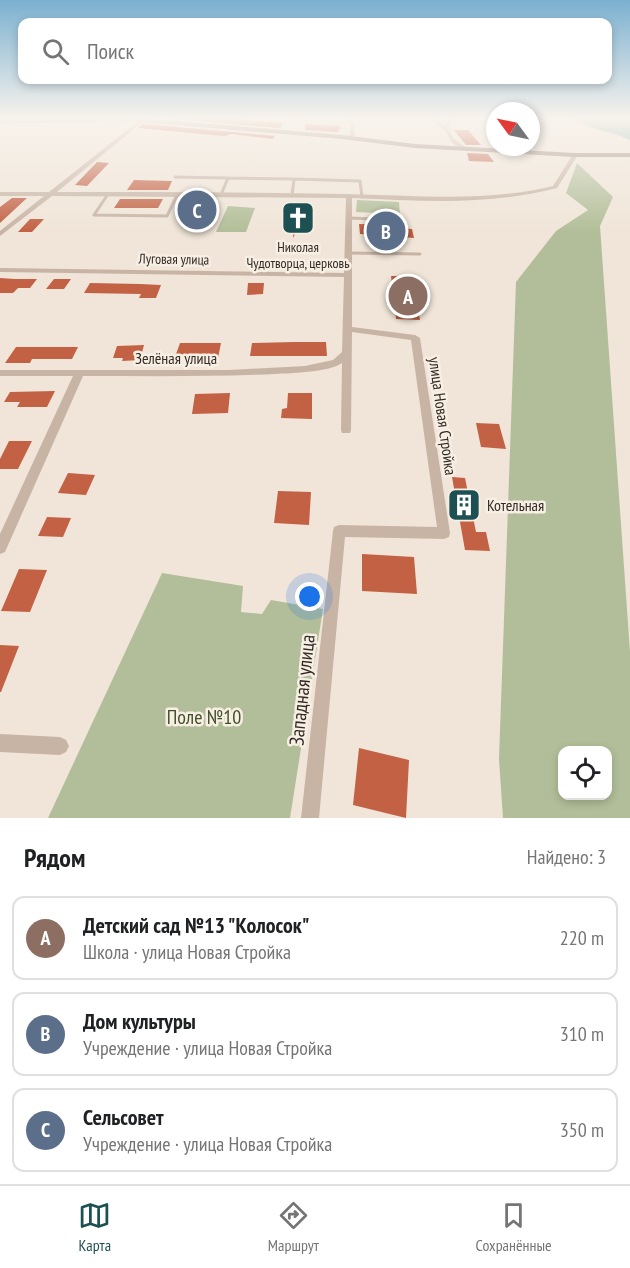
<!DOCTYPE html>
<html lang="ru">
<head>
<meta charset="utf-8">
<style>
	body { margin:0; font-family:"PT Sans Narrow",sans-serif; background:#f6f6f6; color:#202124 }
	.controls { position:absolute; right:18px; bottom:18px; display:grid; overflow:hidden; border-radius:12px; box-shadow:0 3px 9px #0003 }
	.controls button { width:54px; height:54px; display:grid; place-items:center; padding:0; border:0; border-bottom:2px solid #e0e0e0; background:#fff; color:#202124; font:30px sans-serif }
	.compass { position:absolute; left:486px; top:102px; width:54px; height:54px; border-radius:50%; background:#fff; box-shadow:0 3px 9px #0003; rotate:303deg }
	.you { position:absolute; left:310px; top:597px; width:21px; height:21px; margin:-15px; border:4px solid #fff; border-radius:50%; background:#1a73e8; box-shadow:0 0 0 9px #1a73e833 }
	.badge { display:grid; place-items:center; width:39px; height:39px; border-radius:50%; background:#1d5053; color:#fff; font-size:20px; font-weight:700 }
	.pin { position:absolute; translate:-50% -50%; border:3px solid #fff; box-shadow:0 2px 6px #0006 }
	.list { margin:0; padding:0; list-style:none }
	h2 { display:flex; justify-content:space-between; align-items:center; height:78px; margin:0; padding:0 24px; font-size:26px }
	h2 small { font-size:20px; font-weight:400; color:#757577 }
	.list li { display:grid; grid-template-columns:39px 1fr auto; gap:18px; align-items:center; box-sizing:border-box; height:84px; margin:0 12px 12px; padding:0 12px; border:2px solid #e0e0e0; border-radius:12px }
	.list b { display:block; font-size:22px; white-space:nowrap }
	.list p { margin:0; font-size:20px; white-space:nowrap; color:#757577 }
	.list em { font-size:20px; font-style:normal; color:#757577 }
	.icon { flex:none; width:33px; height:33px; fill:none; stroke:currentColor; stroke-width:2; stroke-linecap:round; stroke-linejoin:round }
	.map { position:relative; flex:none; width:630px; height:818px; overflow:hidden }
	.search { position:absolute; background:#fff; box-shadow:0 3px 9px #0003; left:18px; right:18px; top:18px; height:66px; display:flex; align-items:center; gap:15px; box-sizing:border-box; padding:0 21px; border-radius:12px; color:#757577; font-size:22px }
	.sheet { height:366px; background:#fff }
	nav { display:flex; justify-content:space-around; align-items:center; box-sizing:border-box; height:84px; border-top:2px solid #e0e0e0; background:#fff; font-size:16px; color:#757577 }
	nav a { display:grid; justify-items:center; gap:3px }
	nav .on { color:#1d5053 }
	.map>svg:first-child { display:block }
</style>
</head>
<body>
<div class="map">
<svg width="630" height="818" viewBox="0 0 630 818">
	<rect width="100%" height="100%" fill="#f0e5d8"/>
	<path fill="#b2be99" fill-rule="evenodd" d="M577,163L613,197L600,226L630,652V818H503L499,759L516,282L556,231L588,210L566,193ZM608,750V796H562V750Z
		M357,200L399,202L400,214L356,212Z
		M228,206L255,208L246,232H216Z
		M162,573L243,586L241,612L262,614L271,600L323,609L290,818H48Z"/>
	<path fill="#78abac" d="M571,118H630V140C611,131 588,129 571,118Z"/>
	<path fill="#c26144" d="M162,118H226L283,123L280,128Z
		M143,124L275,136L273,139L231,134L225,136L138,128Z
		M305,124L313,125L341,126L338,132L305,130Z
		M454,130H468L481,145H466Z
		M467,153L488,154L494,162L469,161Z
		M97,162L109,163L87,186L75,185Z
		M134,180L172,181L168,190H127Z
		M12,198H27L0,223V207Z
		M120,199H163L158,208H114Z
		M298,209H307L293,238L294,211Z
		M30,219H44L32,232H18Z
		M359,224L399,225V228L412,229L414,238L360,234Z
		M391,276H412L420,320L396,319Z
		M0,278L15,279H37L30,288H18L13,293H0Z
		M54,279H71L64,289H46Z
		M90,283L140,284L161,285L156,298H139L141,294L84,293Z
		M248,283H264L263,294L247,295Z
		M294,342H326L327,356H250L252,343Z
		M180,343H221L218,358L175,357Z
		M144,345L140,360L122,361L123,358H113L117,346Z
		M16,347H78L72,359H32L30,363H5Z
		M55,391L47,407H17L20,402H4L10,392Z
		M230,393L228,413L192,414L195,394Z
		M288,393H312V419L281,418L282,409L287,408Z
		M476,423L499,424L506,449L481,447Z
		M9,441H32L18,469H0V459Z
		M68,473L95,475L86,495L58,493Z
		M452,477L465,478L476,532H486L490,551L465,550Z
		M278,491L311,492L309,525L274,523Z
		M47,517L71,518L63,537L38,536Z
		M362,554L414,557L417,594L362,591Z
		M19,569L47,570L30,612L1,611Z
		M0,645L19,646L1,692H0Z
		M359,748L409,760L406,818L353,805Z"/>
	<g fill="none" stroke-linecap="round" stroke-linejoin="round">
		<path stroke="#c8b4a5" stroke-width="3" d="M175,177L228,178
			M221,195L228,178L294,179
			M292,196L294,179L360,181L362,197
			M94,215L167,216L177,195
			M94,215L108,194
			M349,218L403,220
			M349,253L420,254"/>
		<path fill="#c8b4a5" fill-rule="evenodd" d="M343,118H348L354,124L355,139L350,138V124Z
			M430,118H435L445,125L450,118H454L448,128L454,139L464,146V148C449,146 451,136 442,128C438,124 433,121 430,118Z
			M141,119L145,120L57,192C153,192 248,192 344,194C415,195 483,203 553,186L573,154L578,155L557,188C487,206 424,201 352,198V327L415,335L420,338L450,533L449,537L444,539L345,537L319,818H301L333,531L334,527L339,525L437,527L411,340L352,332L351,430L350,433H342L341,430L342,363C330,372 292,373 275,374C211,377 147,376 83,376L5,552L0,554V534L73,376H0V370H229L305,366L333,360L342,352L344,277L0,272V268L344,273L346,198L52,196L0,236V231L44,196H0V192H49Z
			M0,734L60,737L66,740L69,746L66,752L60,755L0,752Z"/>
		<path fill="#9b8376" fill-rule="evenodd" d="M137,118L342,135L415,144L575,153H630V157H575L415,148L342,139L130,121L0,123V119Z"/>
	</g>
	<linearGradient id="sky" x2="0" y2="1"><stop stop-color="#7bb0d0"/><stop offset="0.51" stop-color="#f8f3ed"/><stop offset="1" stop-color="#f8f3ed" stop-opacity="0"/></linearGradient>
	<rect width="630" height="232" fill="url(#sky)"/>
	<defs>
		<g id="church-square" transform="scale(1.725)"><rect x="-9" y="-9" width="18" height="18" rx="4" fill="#1d5053" stroke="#f8efe4"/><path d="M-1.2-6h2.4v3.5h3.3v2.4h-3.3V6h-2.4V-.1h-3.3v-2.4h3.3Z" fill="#fff"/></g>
		<g id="building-square" transform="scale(1.725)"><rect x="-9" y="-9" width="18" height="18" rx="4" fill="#1d5053" stroke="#f8efe4"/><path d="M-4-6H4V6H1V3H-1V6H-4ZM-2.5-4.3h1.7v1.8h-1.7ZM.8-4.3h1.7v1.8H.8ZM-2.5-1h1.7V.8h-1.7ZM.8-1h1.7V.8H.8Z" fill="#fff"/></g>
	</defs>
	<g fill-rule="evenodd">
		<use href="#church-square" x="298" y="218"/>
		<use href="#building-square" x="464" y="505"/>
	</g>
	<g text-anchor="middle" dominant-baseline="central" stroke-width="5" stroke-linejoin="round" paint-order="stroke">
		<g font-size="14" fill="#332a26" stroke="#f8efe4">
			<text x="298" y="247">Николая<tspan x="298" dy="16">Чудотворца, церковь</tspan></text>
		</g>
		<g font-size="14" fill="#332a26" stroke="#f8efe4">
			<text transform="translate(174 259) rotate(1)">Луговая улица</text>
		</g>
		<g font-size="16" fill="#332a26" stroke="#f8efe4">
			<text x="176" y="358">Зелёная улица</text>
			<text transform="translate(443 416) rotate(82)">улица Новая Стройка</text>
		</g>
		<g font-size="16" fill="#332a26" stroke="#f8efe4" text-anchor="start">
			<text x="487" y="505">Котельная</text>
		</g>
		<g font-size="20" fill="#332a26" stroke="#f8efe4">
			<text transform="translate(302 690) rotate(-84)">Западная улица</text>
		</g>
		<g font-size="20" fill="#43512a" stroke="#f8efe4">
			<text x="204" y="717">Поле №10</text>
		</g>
	</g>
</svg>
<div class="controls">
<button><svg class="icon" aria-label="locate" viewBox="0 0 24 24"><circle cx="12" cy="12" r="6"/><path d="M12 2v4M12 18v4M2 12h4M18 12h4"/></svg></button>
</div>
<svg class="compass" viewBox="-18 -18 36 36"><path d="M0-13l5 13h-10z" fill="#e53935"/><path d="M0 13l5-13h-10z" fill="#757577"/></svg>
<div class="you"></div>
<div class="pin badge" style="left:408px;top:296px;background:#8d6e63">A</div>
<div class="pin badge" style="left:386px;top:231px;background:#5c6f8a">B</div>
<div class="pin badge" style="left:197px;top:210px;background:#5c6f8a">C</div>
<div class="search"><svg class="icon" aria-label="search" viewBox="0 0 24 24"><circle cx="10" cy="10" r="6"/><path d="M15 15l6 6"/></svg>Поиск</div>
</div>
<section class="sheet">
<h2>Рядом<small>Найдено: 3</small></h2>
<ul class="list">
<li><span class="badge" style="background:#8d6e63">A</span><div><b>Детский сад №13 &quot;Колосок&quot;</b><p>Школа · улица Новая Стройка</p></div><em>220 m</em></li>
<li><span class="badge" style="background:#5c6f8a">B</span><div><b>Дом культуры</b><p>Учреждение · улица Новая Стройка</p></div><em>310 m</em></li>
<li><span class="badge" style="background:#5c6f8a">C</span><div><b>Сельсовет</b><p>Учреждение · улица Новая Стройка</p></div><em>350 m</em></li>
</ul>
</section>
<nav>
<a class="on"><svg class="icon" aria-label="map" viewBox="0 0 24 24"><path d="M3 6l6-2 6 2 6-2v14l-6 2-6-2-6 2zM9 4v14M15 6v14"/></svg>Карта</a>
<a><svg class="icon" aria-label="directions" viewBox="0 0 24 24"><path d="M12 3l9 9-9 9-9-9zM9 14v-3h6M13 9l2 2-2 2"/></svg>Маршрут</a>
<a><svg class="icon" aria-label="saved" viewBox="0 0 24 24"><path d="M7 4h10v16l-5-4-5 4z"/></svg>Сохранённые</a>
</nav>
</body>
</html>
